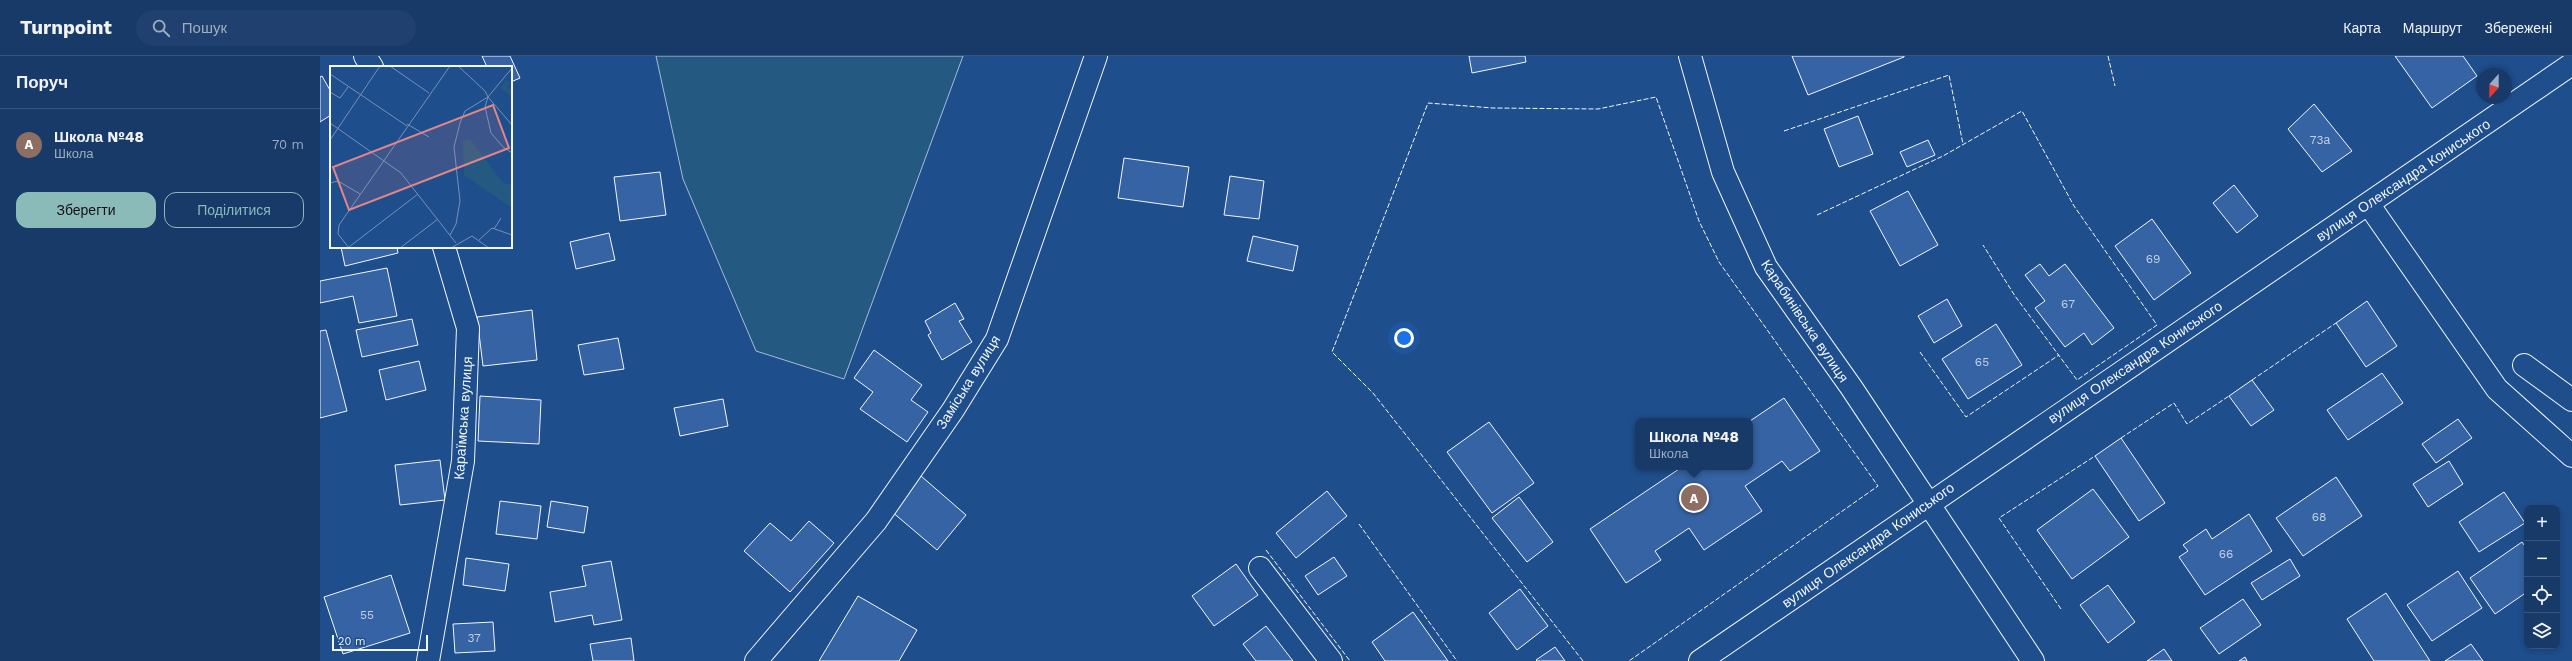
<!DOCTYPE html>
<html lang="uk">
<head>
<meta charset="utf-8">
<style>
	body { margin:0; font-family:"Work Sans",sans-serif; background:#20416f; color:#f1f3f6 }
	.controls { position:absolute; right:12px; bottom:12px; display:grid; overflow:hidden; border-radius:8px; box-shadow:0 2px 6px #0003 }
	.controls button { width:36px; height:36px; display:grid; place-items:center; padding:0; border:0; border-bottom:1px solid #36547d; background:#173a69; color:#f1f3f6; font:20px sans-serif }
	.compass { position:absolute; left:2156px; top:12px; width:36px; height:36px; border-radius:50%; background:#173a69; box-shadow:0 2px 6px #0003; rotate:201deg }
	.scale { position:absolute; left:12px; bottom:10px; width:96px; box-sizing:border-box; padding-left:4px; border:2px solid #f2f6ff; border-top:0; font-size:11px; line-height:14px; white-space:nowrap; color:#f2f6ff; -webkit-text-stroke:3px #1f4e8c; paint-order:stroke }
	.you { position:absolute; left:1084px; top:282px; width:14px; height:14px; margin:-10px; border:3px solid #fff; border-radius:50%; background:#1a73e8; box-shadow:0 0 0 6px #1a73e833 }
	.badge { display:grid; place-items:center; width:26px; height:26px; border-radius:50%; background:#8bbbb9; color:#fff; font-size:13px; font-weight:700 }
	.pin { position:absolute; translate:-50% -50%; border:2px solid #fff; box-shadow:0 1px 4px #0006 }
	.popup { position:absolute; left:1315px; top:362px; width:118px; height:52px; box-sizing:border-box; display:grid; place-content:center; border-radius:8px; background:#173a69; filter:drop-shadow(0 1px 3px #0005); font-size:13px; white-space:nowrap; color:#9eadc0 }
	.popup b { font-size:15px; color:#f1f3f6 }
	.popup::after { content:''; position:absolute; left:50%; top:100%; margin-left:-8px; border:8px solid transparent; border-top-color:#173a69 }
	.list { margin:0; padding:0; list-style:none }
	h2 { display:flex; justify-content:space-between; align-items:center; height:52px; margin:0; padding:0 16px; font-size:17px }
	h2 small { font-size:13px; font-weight:400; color:#9eadc0 }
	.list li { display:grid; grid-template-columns:26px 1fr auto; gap:12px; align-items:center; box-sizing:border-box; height:72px; padding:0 16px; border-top:1px solid #36547d }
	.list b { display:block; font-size:15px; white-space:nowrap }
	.list p { margin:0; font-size:13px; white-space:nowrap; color:#9eadc0 }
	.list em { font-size:13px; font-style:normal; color:#9eadc0 }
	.actions { display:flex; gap:8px; padding:12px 16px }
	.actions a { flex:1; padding:9px 0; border:1px solid #8bbbb9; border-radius:12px; text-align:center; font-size:14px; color:#8bbbb9 }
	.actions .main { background:#8bbbb9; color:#111 }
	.icon { flex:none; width:22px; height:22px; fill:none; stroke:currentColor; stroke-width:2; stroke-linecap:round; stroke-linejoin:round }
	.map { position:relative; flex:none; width:2252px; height:605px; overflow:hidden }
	header { display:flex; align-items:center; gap:24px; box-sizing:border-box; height:56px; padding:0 20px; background:#173a69; border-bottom:1px solid #36547d }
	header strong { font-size:19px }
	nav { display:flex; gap:22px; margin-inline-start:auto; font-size:14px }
	.search { width:280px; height:36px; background:#20416f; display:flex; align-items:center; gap:10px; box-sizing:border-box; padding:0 14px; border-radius:22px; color:#9eadc0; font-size:15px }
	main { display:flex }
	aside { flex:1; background:#173a69 }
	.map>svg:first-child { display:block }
</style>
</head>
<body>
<header>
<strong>Turnpoint</strong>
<div class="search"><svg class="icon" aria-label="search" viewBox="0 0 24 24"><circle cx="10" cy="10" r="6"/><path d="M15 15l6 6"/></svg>Пошук</div>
<nav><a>Карта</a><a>Маршрут</a><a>Збережені</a></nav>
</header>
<main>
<aside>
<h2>Поруч<small></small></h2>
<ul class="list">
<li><span class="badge" style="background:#8d6e63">A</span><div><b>Школа №48</b><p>Школа</p></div><em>70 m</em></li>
</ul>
<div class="actions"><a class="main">Зберегти</a><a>Поділитися</a></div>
</aside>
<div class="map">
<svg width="2252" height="605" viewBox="0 0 2252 605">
	<rect width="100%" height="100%" fill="#1f4e8c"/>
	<path fill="#245a82" stroke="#a8bbd7" d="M336,0H643L524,323L436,295L363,123Z"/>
	<path fill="#3563a3" stroke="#f2f6ff" d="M162,0H190L200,22L191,26V11H167Z
		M1149,0H1205L1206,6L1152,17Z
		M1472,0H1584V1L1488,39Z
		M2075,0H2143L2157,20L2112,52Z
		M2,20L11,36V59L0,66V21Z
		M1994,48L2032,95L2002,116L1968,73Z
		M1538,60L1553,98L1519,111L1504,73Z
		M1608,84L1615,99L1587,111L1580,96Z
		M804,102L869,111L863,151L798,142Z
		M340,116L346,159L300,165L294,121Z
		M910,120L944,125L939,163L904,159Z
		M1914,129L1938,160L1917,177L1893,147Z
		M1588,135L1618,189L1580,210L1550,155Z
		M1832,163L1871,217L1834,244L1795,190Z
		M289,177L295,204L256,213L250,186Z
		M933,180L978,190L973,215L927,205Z
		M21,191H77L78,197L25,210Z
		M1720,208L1729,220L1745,208L1794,272L1772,289L1764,277L1745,291L1715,252L1725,245L1705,219Z
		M67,212L77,260L39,267L33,240L0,247V225Z
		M1627,243L1642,270L1614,287L1598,260Z
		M2047,245L2077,290L2046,311L2016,267Z
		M635,247L644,263L639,265L652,286L622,304L608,279L611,277L605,265Z
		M212,254L217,304L163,310L157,261Z
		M92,263L98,289L42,301L36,274Z
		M1676,268L1702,309L1648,343L1622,303Z
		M6,274L27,355L0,362V275Z
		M298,282L304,313L264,319L258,289Z
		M554,294L602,329L591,344L608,356L587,386L540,353L553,336L534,322Z
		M99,305L106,334L66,344L59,314Z
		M2062,317L2083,347L2028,384L2007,354Z
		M1932,324L1954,354L1931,370L1909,340Z
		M160,340L221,344L219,388L158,385Z
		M1464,342L1500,395L1470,415L1462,405L1425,430L1442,455L1384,494L1369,472L1335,495L1341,504L1306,527L1270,473L1362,411H1430V365Z
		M403,343L408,370L360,380L354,352Z
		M2138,363L2152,382L2116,407L2102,388Z
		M1169,366L1214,427L1172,457L1127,396Z
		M1801,382L1845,447L1819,465L1775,400Z
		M120,404L125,444L80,449L75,409Z
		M2129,405L2143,428L2108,451L2093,428Z
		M601,420L646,459L617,494L571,455Z
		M2016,421L2042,460L1983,500L1956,462Z
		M1773,433L1809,481L1752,523L1717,474Z
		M1007,435L1027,460L976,502L956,477Z
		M2184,436L2205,467L2159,496L2139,466Z
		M1199,441L1233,486L1207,506L1172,462Z
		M180,445L221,450L217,483L176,478Z
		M231,445L268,451L264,477L227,471Z
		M1929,458L1952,495L1885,539L1859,501L1868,495L1863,489L1886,473L1892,483Z
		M489,465L514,487L470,536L424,495L450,467L471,485Z
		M2202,486L2207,493V536L2175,558L2150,522Z
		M1014,501L1027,520L998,539L985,520Z
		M146,502L189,508L185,535L143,529Z
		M1970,503L1980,520L1942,544L1931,527Z
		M291,505L302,564L274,569L272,559L235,566L230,536L266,530L262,510Z
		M916,508L938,539L894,570L872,540Z
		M2138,515L2162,552L2112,585L2087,549Z
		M71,519L90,577L23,598L4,541Z
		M1788,529L1815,566L1788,587L1760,549Z
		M1200,533L1228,570L1197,594L1169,557Z
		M2066,537L2110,605H2054L2027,563Z
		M538,540L597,574L579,605H499Z
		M1923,543L1941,569L1899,598L1880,572Z
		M1093,556L1128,605H1065L1052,586Z
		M173,566L175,595L135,597L133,568Z
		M946,570L973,605H936L923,588Z
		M311,582L314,605H273L270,588Z
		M2151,588L2163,605H2125Z
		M1235,591L1245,605H1217L1216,604Z
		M1844,593L1852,605H1827Z
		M1925,601L1927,605H1919Z"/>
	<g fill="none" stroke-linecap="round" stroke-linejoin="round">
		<g stroke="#f2f6ff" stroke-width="24">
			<path id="minor" d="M45,0L52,11
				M1370,0L1403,116L1446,211L1531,331L1713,605
				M2049,149L2177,333L2252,400
				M2204,309L2252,344
				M940,512L1011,605
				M108,605L143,405L148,272L124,191
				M436,605L556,465L633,354L677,283L776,0
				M1380,605L2252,8"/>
		</g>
		<use href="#minor" stroke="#1f4e8c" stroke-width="22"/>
		<path stroke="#f2f6ff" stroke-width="1" stroke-dasharray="5 2" stroke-linecap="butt" d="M1788,0L1795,30
			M1464,75L1629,19L1643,88
			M1497,159L1623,100L1702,55L1754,150L1837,269L1757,324L1695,240L1663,189
			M1600,296L1646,361L1739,299
			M1932,324L2016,267
			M1801,382L1854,347L1867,368L1909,340
			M1039,468L1137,605
			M946,494L1030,605
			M1741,553L1679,462L1775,400
			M1263,605L1053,337L1012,296L1108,47L1173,52L1278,53L1336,41L1379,165L1399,206L1558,430L1309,605"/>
	</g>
	<g text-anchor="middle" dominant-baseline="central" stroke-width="3" stroke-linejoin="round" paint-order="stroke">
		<g font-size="12" fill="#c3d1e8">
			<text x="2000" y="84">73а</text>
			<text x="1833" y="203">69</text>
			<text x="1748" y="248">67</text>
			<text x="1662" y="306">65</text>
			<text x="1999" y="461">68</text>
			<text x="1906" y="498">66</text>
			<text x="47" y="559">55</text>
			<text x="154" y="582">37</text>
		</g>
		<g font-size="14" fill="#f2f6ff" stroke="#1f4e8c">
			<text transform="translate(2083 124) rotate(-34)">вулиця Олександра Кониського</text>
			<text transform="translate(1485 265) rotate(56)">Карабинівська вулиця</text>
			<text transform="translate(1815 306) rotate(-34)">вулиця Олександра Кониського</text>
			<text transform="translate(648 326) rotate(-58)">Заміська вулиця</text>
			<text transform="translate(143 362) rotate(-86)">Караїмська вулиця</text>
			<text transform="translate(1548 489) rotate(-35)">вулиця Олександра Кониського</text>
		</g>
	</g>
	<g transform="translate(10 10)">
		<rect width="182" height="182" fill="#1f4e8c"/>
		<path d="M176,14L180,17L177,21L182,24V31L170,22ZM140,73L173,117L182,119V142L134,109L133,74Z" fill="#245a82"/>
		<path fill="none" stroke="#7391ba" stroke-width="1" d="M60,0L99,27M128,0L155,25L158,31L155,41L161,67L173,81L182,87M0,8L77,60M0,26L10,32L18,21M158,31L182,59M0,57L71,107L126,177M77,58L99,71M0,74L50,0M0,117L8,115L30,128M164,163L171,152M120,169L126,158L130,135L124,81L130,57L135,45L158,31L182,2M149,174L162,162L182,169M19,181L88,128M19,182L8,168L9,159L120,0M70,182L108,153M121,182L142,170L159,182"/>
		<path fill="#e38589" fill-opacity="0.15" stroke="#e38589" stroke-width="2" d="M163,39L179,82L19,144L3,101Z"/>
		<rect width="182" height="182" fill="none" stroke="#f2f6ff" stroke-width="2"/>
	</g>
</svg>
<div class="controls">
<button>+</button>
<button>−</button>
<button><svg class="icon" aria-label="locate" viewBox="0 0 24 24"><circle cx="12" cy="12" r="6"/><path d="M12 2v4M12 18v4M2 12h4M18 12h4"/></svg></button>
<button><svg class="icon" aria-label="layers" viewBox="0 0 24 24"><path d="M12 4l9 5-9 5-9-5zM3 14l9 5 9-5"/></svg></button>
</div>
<svg class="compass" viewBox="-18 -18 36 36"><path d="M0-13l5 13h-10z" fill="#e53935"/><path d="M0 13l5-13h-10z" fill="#9eadc0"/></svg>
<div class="scale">20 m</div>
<div class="you"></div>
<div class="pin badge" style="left:1374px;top:442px;background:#8d6e63">A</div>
<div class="popup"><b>Школа №48</b>Школа</div>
</div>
</main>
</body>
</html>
